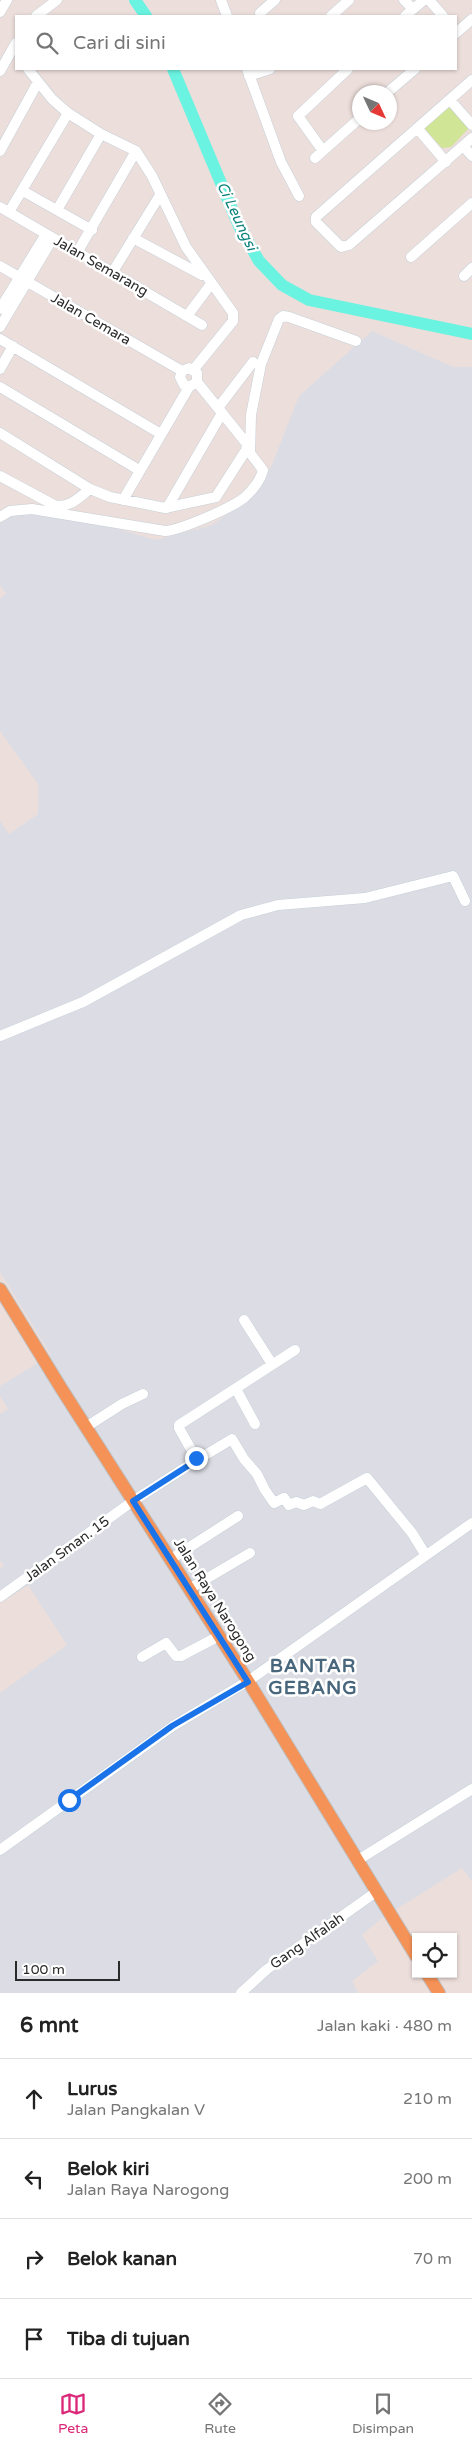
<!DOCTYPE html>
<html lang="id">
<head>
<meta charset="utf-8">
<style>
	body { margin:0; font-family:"Varela Round",sans-serif; background:#f2f2f2; color:#222 }
	.controls { position:absolute; right:15px; bottom:15px; display:grid; overflow:hidden; border-radius:0px; box-shadow:0 1px 4px #0004 }
	.controls button { width:45px; height:45px; display:grid; place-items:center; padding:0; border:0; border-bottom:1px solid #e0e0e0; background:#fff; color:#222; font:25px sans-serif }
	.compass { position:absolute; left:352px; top:85px; width:45px; height:45px; border-radius:50%; background:#fff; box-shadow:0 1px 4px #0004; rotate:134deg }
	.scale { position:absolute; left:15px; bottom:12px; width:105px; box-sizing:border-box; padding-left:5px; border:2px solid #2a2a2a; border-top:0; font-size:14px; line-height:18px; white-space:nowrap; color:#2a2a2a; -webkit-text-stroke:4px #fff; paint-order:stroke }
	.stop { position:absolute; width:15px; height:15px; margin:-11px; border:4px solid #1a73e8; border-radius:50%; background:#fff }
	.stop.end { background:#1a73e8; border-color:#fff; box-shadow:0 1px 5px #0008 }
	.list { margin:0; padding:0; list-style:none }
	h2 { display:flex; justify-content:space-between; align-items:center; height:65px; margin:0; padding:0 20px; font-size:21px }
	h2 small { font-size:16px; font-weight:400; color:#767676 }
	.list li { display:grid; grid-template-columns:32px 1fr auto; gap:15px; align-items:center; box-sizing:border-box; height:80px; padding:0 20px; border-top:1px solid #e0e0e0 }
	.list b { display:block; font-size:19px; white-space:nowrap }
	.list p { margin:0; font-size:16px; white-space:nowrap; color:#767676 }
	.list em { font-size:16px; font-style:normal; color:#767676 }
	.icon { flex:none; width:28px; height:28px; fill:none; stroke:currentColor; stroke-width:2; stroke-linecap:round; stroke-linejoin:round }
	.map { position:relative; flex:none; width:472px; height:1993px; overflow:hidden }
	.search { position:absolute; background:#fff; box-shadow:0 1px 4px #0004; left:15px; right:15px; top:15px; height:55px; display:flex; align-items:center; gap:12px; box-sizing:border-box; padding:0 18px; border-radius:0px; color:#767676; font-size:19px }
	.sheet { height:385px; background:#fff }
	nav { display:flex; justify-content:space-around; align-items:center; box-sizing:border-box; height:70px; border-top:1px solid #e0e0e0; background:#fff; font-size:14px; color:#767676 }
	nav a { display:grid; justify-items:center; gap:2px }
	nav .on { color:#db2777 }
	.map>svg:first-child { display:block }
</style>
</head>
<body>
<div class="map">
<svg width="472" height="1993" viewBox="0 0 472 1993">
	<rect width="100%" height="100%" fill="#ecdedb"/>
	<path fill="#dcdde4" d="M372,331L453,367H472V1882L462,1868L381,1919L362,1935L378,1961L352,1981L358,1993H0V1693L67,1645L28,1585L9,1598L0,1590V1569L4,1566L0,1561V1414L8,1409L0,1396V1386L51,1355L0,1272V821L9,834L38,814V784L0,731V598L6,594L0,585V523L21,510L46,509L156,540L212,525L249,498L271,467L299,396Z"/>
	<path fill="#d0e595" d="M450,105L468,124V129L451,147L442,148L424,128Z"/>
	<g fill="none" stroke-linecap="round" stroke-linejoin="round">
		<path stroke="#6af3e1" stroke-width="12" d="M135,0L146,16
			M173,69L239,226L259,261L282,285L309,300L472,334"/>
		<g stroke="#c6d0d8" stroke-width="11">
			<path id="minor" d="M221,0L227,16
				M404,0L413,9
				M429,0L443,16
				M0,12L7,0
				M260,13L275,0
				M36,16L57,0
				M331,16L349,0
				M405,16L424,0
				M456,33L472,19
				M28,69L52,99L68,113L101,134L136,151L152,176L186,247L233,313V321L194,369
				M247,69L281,162L299,196
				M0,71L16,43
				M249,76L270,69
				M472,80L316,217V222L341,247L349,245L472,138
				M388,92L415,69
				M450,100L472,125
				M417,128L446,162
				M463,146L472,156
				M0,151L38,82
				M323,151L298,116L348,69
				M315,158L360,118
				M23,191L92,230
				M0,207L202,325
				M57,210L101,134
				M9,212L68,113
				M133,238L202,275
				M78,251L136,151
				M411,257L472,203
				M0,266L182,371
				M112,273L160,195
				M464,276L472,268
				M0,309L46,234
				M187,316L211,284
				M0,327L53,238
				M0,339L161,434
				M0,369L13,346
				M0,387L139,470
				M218,408L253,362
				M0,433L90,489L110,497L165,508L216,497L246,450L247,444L197,382V373L189,368L182,371L180,377L184,385L189,387L197,382
				M0,476L54,505C69,509 78,498 90,489
				M123,500L189,387
				M167,508L222,413
				M0,517L10,511L32,509L165,531C181,530 231,508 244,498C251,492 261,480 263,470L250,453L251,415L261,364L279,319L283,316L289,317L356,341
				M0,1036L83,1002L241,915L278,905L365,898L453,876L465,901
				M244,1320L272,1364
				M236,1389L255,1424
				M86,1427L122,1404L143,1394
				M197,1460L232,1439L244,1459L257,1474L265,1490L274,1503L284,1498L289,1505L296,1502L304,1505L313,1501L320,1504L367,1478L412,1533L425,1554
				M171,1559L238,1516
				M189,1589L250,1553
				M0,1597L133,1501L197,1460L179,1428V1425L295,1350
				M142,1657L166,1643L176,1656H181L219,1636
				M0,1850L173,1726L248,1681L472,1523
				M358,1860L472,1789
				M241,1993L266,1970L376,1892"/>
		</g>
		<g stroke="#bfbfbf" stroke-width="14">
			<path id="major" d="M0,1289L61,1388L248,1681L416,1956
				M427,1974L439,1993"/>
		</g>
		<use href="#minor" stroke="#fff" stroke-width="10"/>
		<use href="#major" stroke="#f59257" stroke-width="12"/>
	</g>
	<g fill="none" stroke-linecap="round" stroke-linejoin="round">
		<path stroke="#1a73e8" stroke-width="6" d="M69,1800L172,1726L248,1682L133,1501L197,1460L196,1458"/>
	</g>
	<g text-anchor="middle" dominant-baseline="central" stroke-width="5" stroke-linejoin="round" paint-order="stroke">
		<g font-size="14" fill="#2a2a2a" stroke="#fff">
			<text transform="translate(101 266) rotate(30)">Jalan Semarang</text>
			<text transform="translate(91 319) rotate(30)">Jalan Cemara</text>
			<text transform="translate(67 1549) rotate(-36)">Jalan Sman. 15</text>
			<text transform="translate(215 1600) rotate(58)">Jalan Raya Narogong</text>
			<text transform="translate(307 1941) rotate(-35)">Gang Alfalah</text>
		</g>
		<g font-size="15" font-style="italic" fill="#0b837d" stroke="#fff">
			<text transform="translate(237 216) rotate(65)">Ci Leungsi</text>
		</g>
		<g font-size="19" font-weight="bold" letter-spacing="1" fill="#48667c" stroke="#fff">
			<text x="313" y="1666">BANTAR<tspan x="313" dy="22">GEBANG</tspan></text>
		</g>
	</g>
</svg>
<div class="controls">
<button><svg class="icon" aria-label="locate" viewBox="0 0 24 24"><circle cx="12" cy="12" r="6"/><path d="M12 2v4M12 18v4M2 12h4M18 12h4"/></svg></button>
</div>
<svg class="compass" viewBox="-18 -18 36 36"><path d="M0-13l5 13h-10z" fill="#e53935"/><path d="M0 13l5-13h-10z" fill="#767676"/></svg>
<div class="scale">100 m</div>
<div class="stop" style="left:69px;top:1800px"></div>
<div class="stop end" style="left:196px;top:1458px"></div>
<div class="search"><svg class="icon" aria-label="search" viewBox="0 0 24 24"><circle cx="10" cy="10" r="6"/><path d="M15 15l6 6"/></svg>Cari di sini</div>
</div>
<section class="sheet">
<h2>6 mnt<small>Jalan kaki · 480 m</small></h2>
<ul class="list">
<li><svg class="icon" aria-label="ahead" viewBox="0 0 24 24"><path d="M12 20V5M6 11l6-6 6 6"/></svg><div><b>Lurus</b><p>Jalan Pangkalan V</p></div><em>210 m</em></li>
<li><svg class="icon" aria-label="left" viewBox="0 0 24 24"><path d="M17 20v-9H6M10 6l-5 5 5 5"/></svg><div><b>Belok kiri</b><p>Jalan Raya Narogong</p></div><em>200 m</em></li>
<li><svg class="icon" aria-label="right" viewBox="0 0 24 24"><path d="M7 20v-9h11M14 6l5 5-5 5"/></svg><div><b>Belok kanan</b></div><em>70 m</em></li>
<li><svg class="icon" aria-label="arrive" viewBox="0 0 24 24"><path d="M6 21V4h12l-3 4 3 4H6"/></svg><div><b>Tiba di tujuan</b></div></li>
</ul>
</section>
<nav>
<a class="on"><svg class="icon" aria-label="map" viewBox="0 0 24 24"><path d="M3 6l6-2 6 2 6-2v14l-6 2-6-2-6 2zM9 4v14M15 6v14"/></svg>Peta</a>
<a><svg class="icon" aria-label="directions" viewBox="0 0 24 24"><path d="M12 3l9 9-9 9-9-9zM9 14v-3h6M13 9l2 2-2 2"/></svg>Rute</a>
<a><svg class="icon" aria-label="saved" viewBox="0 0 24 24"><path d="M7 4h10v16l-5-4-5 4z"/></svg>Disimpan</a>
</nav>
</body>
</html>
